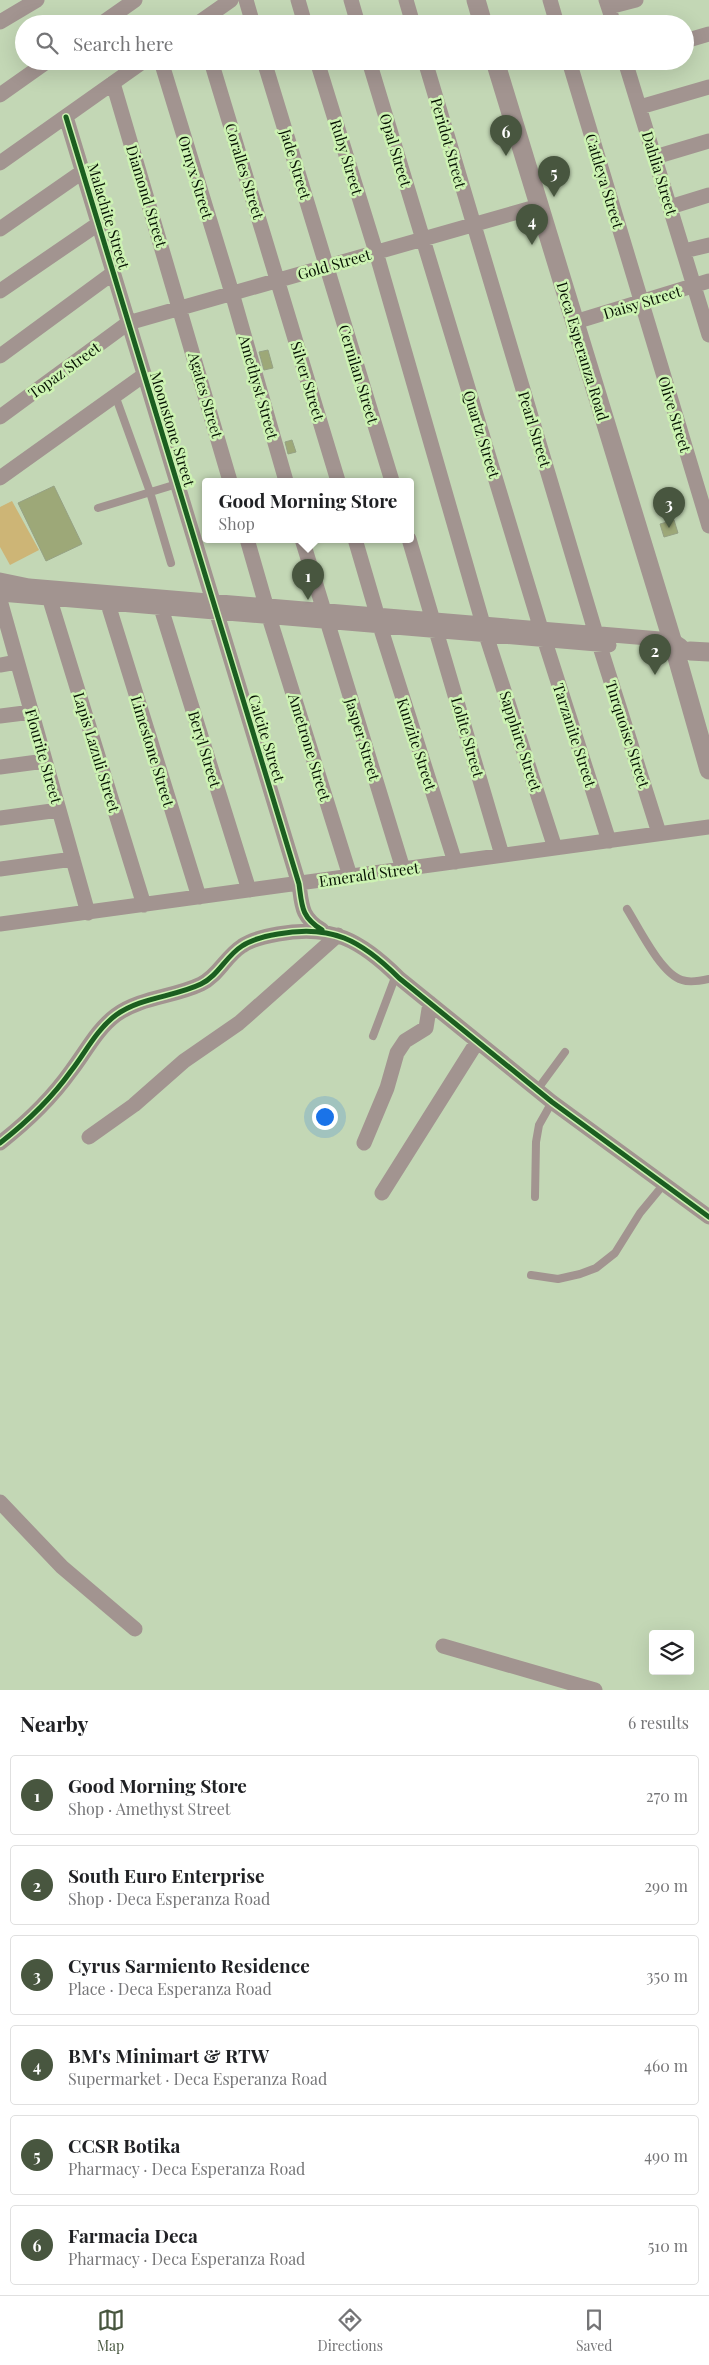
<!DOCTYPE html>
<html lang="en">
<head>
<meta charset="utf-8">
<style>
	body { margin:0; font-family:"Playfair Display",serif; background:#f6f6f6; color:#202124 }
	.controls { position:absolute; right:15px; bottom:15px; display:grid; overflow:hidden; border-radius:5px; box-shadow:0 5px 20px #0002 }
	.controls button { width:45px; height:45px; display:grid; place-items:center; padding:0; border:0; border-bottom:1px solid #e0e0e0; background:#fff; color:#202124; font:25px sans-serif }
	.you { position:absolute; left:324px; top:1116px; width:18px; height:18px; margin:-12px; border:4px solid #fff; border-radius:50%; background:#1a73e8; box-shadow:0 0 0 8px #1a73e833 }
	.badge { display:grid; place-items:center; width:32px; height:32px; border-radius:50%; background:#48563f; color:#fff; font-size:16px; font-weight:700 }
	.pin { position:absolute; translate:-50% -41px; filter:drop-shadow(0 1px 2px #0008) }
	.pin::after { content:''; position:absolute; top:26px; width:18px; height:15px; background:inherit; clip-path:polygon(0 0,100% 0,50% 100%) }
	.popup { position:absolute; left:202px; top:478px; width:212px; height:65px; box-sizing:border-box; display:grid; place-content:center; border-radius:5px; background:#fff; filter:drop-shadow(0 1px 4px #0005); font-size:16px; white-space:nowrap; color:#757577 }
	.popup b { font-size:19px; color:#202124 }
	.popup::after { content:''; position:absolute; left:50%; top:100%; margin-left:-10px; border:10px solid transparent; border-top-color:#fff }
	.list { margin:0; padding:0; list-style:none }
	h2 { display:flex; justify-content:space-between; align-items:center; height:65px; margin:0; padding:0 20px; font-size:21px }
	h2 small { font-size:16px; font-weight:400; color:#757577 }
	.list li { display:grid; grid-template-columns:32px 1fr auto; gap:15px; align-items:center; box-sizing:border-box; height:80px; margin:0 10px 10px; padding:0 10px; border:1px solid #e0e0e0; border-radius:5px }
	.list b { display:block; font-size:19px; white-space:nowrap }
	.list p { margin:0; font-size:16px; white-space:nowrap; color:#757577 }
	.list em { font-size:16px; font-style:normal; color:#757577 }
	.icon { flex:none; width:28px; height:28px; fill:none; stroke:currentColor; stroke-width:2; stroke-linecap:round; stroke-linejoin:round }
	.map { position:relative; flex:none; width:709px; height:1690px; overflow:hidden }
	.search { position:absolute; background:#fff; box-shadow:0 5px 20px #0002; left:15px; right:15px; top:15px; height:55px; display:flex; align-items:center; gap:12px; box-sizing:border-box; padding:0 18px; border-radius:28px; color:#757577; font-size:19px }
	.sheet { height:605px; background:#fff }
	nav { display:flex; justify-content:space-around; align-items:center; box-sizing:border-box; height:70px; border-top:1px solid #e0e0e0; background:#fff; font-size:14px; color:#757577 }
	nav a { display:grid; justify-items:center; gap:2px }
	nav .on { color:#48563f }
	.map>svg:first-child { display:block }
</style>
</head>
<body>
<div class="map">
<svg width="709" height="1690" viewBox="0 0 709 1690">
	<rect width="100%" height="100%" fill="#c3d7b5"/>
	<path fill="#cdb576" d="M12,501L39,550L10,565L0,547V507Z"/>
	<path fill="#9da878" stroke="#96a184" d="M268,350L273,368L264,370L259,352Z
		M292,440L296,452L288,454L285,442Z
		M54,486L82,544L46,561L18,503Z
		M674,520L678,533L664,537L660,524Z"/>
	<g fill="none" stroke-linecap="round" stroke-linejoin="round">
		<path stroke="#a29490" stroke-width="8" d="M115,395L150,492L171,563
			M98,508L177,484
			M627,909C639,928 661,974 682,980C690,983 700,981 709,979
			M373,1036L396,975
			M537,1090L565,1052
			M535,1197L536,1142L539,1125L552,1102
			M531,1275L558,1279L580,1274L596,1268L615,1253L640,1213L664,1184"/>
		<path stroke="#a29490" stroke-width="15" d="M246,0L253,24
			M298,0L305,24
			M351,0L358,24
			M406,0L413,24
			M550,0L557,24
			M606,0L614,24
			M609,7L636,0
			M0,22L37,0
			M101,24L135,0
			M197,24L231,0
			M685,41L709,34
			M161,61L232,293L286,481
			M211,61L338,481
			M264,61L392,481
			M317,61L376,252L483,624
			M369,61L541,629L609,841
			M425,61L596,634L659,833
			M569,61L709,526
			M625,61L709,335
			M113,83L230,481
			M0,95L48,61
			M640,107L709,87
			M66,117L299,884C302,906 301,917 322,930
			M655,157L709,141
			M0,163L144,61
			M670,207L709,195
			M0,229L82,172
			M684,251L709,245
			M0,291L98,224
			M575,322L709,281
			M0,356L113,273
			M0,417L128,323L539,206
			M0,478L144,375
			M247,539L266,605
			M302,539L403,869
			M355,539L377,614
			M409,539L502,855
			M0,580L29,586L672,640L681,646
			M0,594L609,645
			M0,600L88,913
			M50,600L144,905
			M108,604L199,897
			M161,608L249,890
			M269,617L350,876
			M380,626L455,862
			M486,635L555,848
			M0,665L17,662
			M0,716L32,712
			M0,767L45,761
			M0,818L59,810
			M0,869L73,859
			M0,924L709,827
			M89,1137L134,1105L184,1061L239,1023L338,935
			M0,1143C27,1122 51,1099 71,1071C85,1053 97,1029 116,1015C141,997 174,997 201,984C218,976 226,956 242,946C252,939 266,936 278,934C331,924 361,940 399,978L552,1102L709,1217
			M364,1143L387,1088L397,1053L405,1041L426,1028L430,1003
			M382,1193L477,1042
			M0,1502L62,1567L135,1629
			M443,1646L595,1690"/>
		<path stroke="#a29490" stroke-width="19" d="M476,0L483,24
			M495,61L672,640L709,770
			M690,651L709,652"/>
		<g stroke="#cdf3b3" stroke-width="8">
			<path id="cycleway" d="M66,117L299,884C302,906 301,917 322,930
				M0,1143C27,1122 51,1099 71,1071C85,1053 97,1029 116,1015C141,997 174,997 201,984C218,976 226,956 242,946C252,939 266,936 278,934C331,924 361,940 399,978L552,1102L709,1217"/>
		</g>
		<use href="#cycleway" stroke="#1b5e20" stroke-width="5"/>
	</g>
	<g text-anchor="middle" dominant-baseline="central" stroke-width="5" stroke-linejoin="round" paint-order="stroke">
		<g font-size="15" fill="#051100" stroke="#cdf3b3">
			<text transform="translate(449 143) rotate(74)">Peridot Street</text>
			<text transform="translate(396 150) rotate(73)">Opal Street</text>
			<text transform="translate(347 157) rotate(73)">Ruby Street</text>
			<text transform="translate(296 164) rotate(73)">Jade Street</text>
			<text transform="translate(245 171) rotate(73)">Coralles Street</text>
			<text transform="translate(660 173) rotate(73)">Dahlia Street</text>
			<text transform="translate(196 177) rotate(73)">Ornyx Street</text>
			<text transform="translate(605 181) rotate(73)">Cattleya Street</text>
			<text transform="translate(147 196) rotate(73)">Diamond Street</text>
			<text transform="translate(109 216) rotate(73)">Malachite Street</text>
			<text transform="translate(334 264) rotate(-16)">Gold Street</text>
			<text transform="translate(642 302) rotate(-17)">Daisy Street</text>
			<text transform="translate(583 351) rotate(73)">Deca Esperanza Road</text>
			<text transform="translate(64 370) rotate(-36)">Topaz Street</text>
			<text transform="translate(359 374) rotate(73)">Cernilan Street</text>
			<text transform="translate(308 381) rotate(73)">Silver Street</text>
			<text transform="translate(259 387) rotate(74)">Amethyst Street</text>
			<text transform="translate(206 395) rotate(74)">Agates Street</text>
			<text transform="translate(675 414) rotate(73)">Olive Street</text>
			<text transform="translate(173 429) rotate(73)">Moonstone Street</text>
			<text transform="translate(535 429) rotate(73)">Pearl Street</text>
			<text transform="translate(482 434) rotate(73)">Quartz Street</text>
			<text transform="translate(628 734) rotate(72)">Turquoise Street</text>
			<text transform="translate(575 735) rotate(72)">Tarzanite Street</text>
			<text transform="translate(468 737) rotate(74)">Lolite Street</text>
			<text transform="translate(267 738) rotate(73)">Calcite Street</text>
			<text transform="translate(363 739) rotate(73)">Jasper Street</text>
			<text transform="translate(521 741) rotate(72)">Sapphire Street</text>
			<text transform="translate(417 744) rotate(72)">Kunzite Street</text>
			<text transform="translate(310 747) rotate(73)">Ametrone Street</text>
			<text transform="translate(205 749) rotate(73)">Beryl Street</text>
			<text transform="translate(153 751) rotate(73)">Limestone Street</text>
			<text transform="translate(97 752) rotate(73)">Lapis Lazuli Street</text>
			<text transform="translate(44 756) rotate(74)">Flourite Street</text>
			<text transform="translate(369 874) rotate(-8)">Emerald Street</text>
		</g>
	</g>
</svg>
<div class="controls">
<button><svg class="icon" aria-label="layers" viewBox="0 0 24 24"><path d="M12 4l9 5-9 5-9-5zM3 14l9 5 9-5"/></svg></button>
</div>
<div class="you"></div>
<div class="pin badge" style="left:308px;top:600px">1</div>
<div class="popup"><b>Good Morning Store</b>Shop</div>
<div class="pin badge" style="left:655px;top:675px">2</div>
<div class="pin badge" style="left:669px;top:528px">3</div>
<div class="pin badge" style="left:532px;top:245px">4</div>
<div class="pin badge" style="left:554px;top:197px">5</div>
<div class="pin badge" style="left:506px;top:156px">6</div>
<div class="search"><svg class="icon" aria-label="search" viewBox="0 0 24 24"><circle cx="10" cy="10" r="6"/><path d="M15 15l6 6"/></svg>Search here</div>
</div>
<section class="sheet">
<h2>Nearby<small>6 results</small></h2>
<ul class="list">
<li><span class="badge">1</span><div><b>Good Morning Store</b><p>Shop · Amethyst Street</p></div><em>270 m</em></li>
<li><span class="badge">2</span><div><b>South Euro Enterprise</b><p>Shop · Deca Esperanza Road</p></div><em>290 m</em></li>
<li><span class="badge">3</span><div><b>Cyrus Sarmiento Residence</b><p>Place · Deca Esperanza Road</p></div><em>350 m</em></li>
<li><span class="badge">4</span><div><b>BM's Minimart &amp; RTW</b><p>Supermarket · Deca Esperanza Road</p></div><em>460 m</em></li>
<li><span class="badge">5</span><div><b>CCSR Botika</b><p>Pharmacy · Deca Esperanza Road</p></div><em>490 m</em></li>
<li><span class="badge">6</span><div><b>Farmacia Deca</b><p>Pharmacy · Deca Esperanza Road</p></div><em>510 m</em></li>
</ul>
</section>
<nav>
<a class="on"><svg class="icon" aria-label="map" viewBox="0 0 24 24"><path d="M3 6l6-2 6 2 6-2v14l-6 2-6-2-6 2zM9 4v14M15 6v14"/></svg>Map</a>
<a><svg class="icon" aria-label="directions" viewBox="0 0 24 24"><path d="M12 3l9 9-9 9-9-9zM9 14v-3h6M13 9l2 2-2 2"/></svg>Directions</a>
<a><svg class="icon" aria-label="saved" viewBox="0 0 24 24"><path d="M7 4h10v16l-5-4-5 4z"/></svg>Saved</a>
</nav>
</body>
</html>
